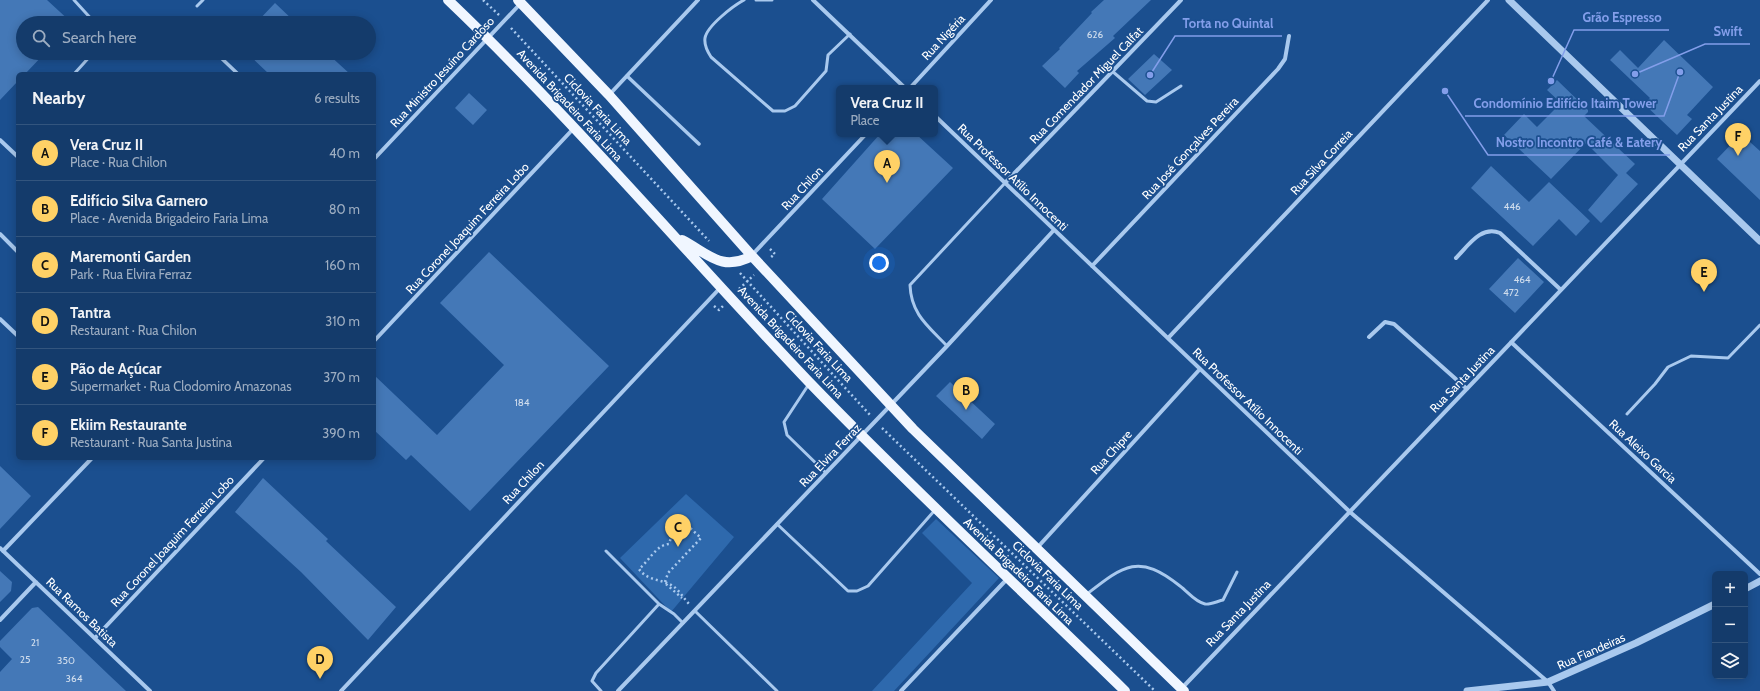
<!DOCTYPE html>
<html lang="en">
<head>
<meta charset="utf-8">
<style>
	body { margin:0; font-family:Cabin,sans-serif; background:#214673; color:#f1f3f6 }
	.controls { position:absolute; right:12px; bottom:12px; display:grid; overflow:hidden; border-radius:6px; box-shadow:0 2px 10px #0003 }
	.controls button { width:36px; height:36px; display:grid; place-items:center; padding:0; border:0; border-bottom:1px solid #33557e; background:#143b6b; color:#f1f3f6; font:20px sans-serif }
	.you { position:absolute; left:879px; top:263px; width:14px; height:14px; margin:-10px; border:3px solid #fff; border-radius:50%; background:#1a73e8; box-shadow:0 0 0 6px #1a73e833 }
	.badge { display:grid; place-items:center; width:26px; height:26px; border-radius:50%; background:#ffd166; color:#111; font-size:13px; font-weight:700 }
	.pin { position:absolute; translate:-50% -33px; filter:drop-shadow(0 1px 2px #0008) }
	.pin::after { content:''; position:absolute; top:21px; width:14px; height:12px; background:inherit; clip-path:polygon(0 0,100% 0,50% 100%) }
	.popup { position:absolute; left:836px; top:85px; width:102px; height:52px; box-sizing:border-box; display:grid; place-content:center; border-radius:6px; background:#143b6b; filter:drop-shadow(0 1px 3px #0005); font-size:13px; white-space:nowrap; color:#9dadc1 }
	.popup b { font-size:15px; color:#f1f3f6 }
	.popup::after { content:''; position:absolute; left:50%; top:100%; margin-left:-8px; border:8px solid transparent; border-top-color:#143b6b }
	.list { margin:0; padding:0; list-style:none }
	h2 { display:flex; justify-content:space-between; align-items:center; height:52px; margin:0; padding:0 16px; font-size:17px }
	h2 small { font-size:13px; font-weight:400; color:#9dadc1 }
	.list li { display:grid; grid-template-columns:26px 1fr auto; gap:12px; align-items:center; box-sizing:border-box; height:56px; padding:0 16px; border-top:1px solid #33557e }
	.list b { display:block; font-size:15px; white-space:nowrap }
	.list p { margin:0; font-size:13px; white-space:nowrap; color:#9dadc1 }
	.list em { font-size:13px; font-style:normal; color:#9dadc1 }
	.icon { flex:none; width:22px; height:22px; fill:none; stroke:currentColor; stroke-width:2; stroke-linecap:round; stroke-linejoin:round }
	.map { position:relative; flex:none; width:1760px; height:691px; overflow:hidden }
	.search { position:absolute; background:#143b6b; box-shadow:0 2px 10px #0003; left:16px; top:16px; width:360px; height:44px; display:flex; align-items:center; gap:10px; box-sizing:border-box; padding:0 14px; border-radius:22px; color:#9dadc1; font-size:15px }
	.panel { position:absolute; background:#143b6b; box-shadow:0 2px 10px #0003; left:16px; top:72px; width:360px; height:388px; border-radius:6px }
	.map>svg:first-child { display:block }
</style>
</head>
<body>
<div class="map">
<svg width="1760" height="691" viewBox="0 0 1760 691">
	<rect width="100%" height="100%" fill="#1b4f8f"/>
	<path fill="#2e69ad" d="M686,494L734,537L671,612L620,558Z
		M936,519L999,578L894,691H872L972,583L922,533Z"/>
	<path fill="#4478b7" d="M0,0H47L72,23H23V53H45L25,74H18V81L0,100Z
		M1104,0H1151L1113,36L1115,38L1077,71L1079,73L1065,88L1042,66L1060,49L1059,48L1092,13L1091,12Z
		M275,3L296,23H256Z
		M1664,40L1713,87L1687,115L1692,119L1677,135L1644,104L1650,98L1610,60L1620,50L1638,68Z
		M247,53H327L350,74H269Z
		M1154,54L1172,70L1145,95L1128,79Z
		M1557,80L1588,110V112L1584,116L1635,164L1626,173L1638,184L1601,223L1588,210L1618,175L1586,143L1551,179L1504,135L1524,114L1537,127L1561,103L1547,90Z
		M469,93L487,110L473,125L455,108Z
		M880,134H916L953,168L875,249L822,199Z
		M1741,134L1760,151V200L1717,159Z
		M1491,166L1529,202L1549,182L1590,221L1576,236L1559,219L1533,246L1471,188Z
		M489,252L609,366L470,511L411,455L406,460L374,430V375L437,435L504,365L440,303Z
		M1518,258L1544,282L1515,313L1489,289Z
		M950,382L995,424L982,439L936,396Z
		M0,466L31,496L0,529Z
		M263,478L328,539L326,541L396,607L368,640L301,572L235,512Z
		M0,571L12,582L11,591L0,602Z
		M38,607L109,675L126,691H0V672L12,659L0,647V641L32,608Z"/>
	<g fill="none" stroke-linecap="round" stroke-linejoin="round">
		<path stroke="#a9c9ee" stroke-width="2.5" stroke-dasharray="2 3" stroke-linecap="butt" d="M483,0L499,15
			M511,28L709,241
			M770,249L775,254L770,258
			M740,273L870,415
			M739,289L754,275
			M714,306L719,310L723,306
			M882,428L1155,691
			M665,582L668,573L701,538L688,526L683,525C674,530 672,534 669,544C656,545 649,561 639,569C647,581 662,579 673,586C679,590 684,599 690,605
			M666,584L682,598"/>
		<path stroke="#a9c9ee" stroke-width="3" d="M74,0L95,23
			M744,0C733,6 707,26 705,38C704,45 707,51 711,57L773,111H785L795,106L826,71L828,55L850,34
			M756,0H772
			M197,6L203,0
			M1112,71L1147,101L1156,102L1181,86
			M74,74L93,53
			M947,346C928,326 911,314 910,285L1005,183
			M809,384L784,422L787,435L826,473
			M1627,414L1655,384L1668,367L1691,356L1728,358L1760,325
			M777,524L848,591H857L868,586L935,510
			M606,551L659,604
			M1087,594C1124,565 1139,553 1180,586C1188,592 1195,602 1205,604C1210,605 1218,601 1223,600L1237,572
			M695,611L777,691
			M601,691L592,681L596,673L659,604L674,614L683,623"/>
		<path stroke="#a9c9ee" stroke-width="3.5" d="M217,54L238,74
			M627,76L699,144"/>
		<path stroke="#a9c9ee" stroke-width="4" d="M813,0L905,88
			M910,88L991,0
			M609,95L698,0
			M935,116L1350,512L1548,682L1554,691
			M0,140L17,156
			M374,159L521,3
			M1005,183L1181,0
			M0,234L18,252
			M752,255L866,134
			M1456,258C1468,246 1481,225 1500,233L1561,290
			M1092,266L1278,69L1285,59L1289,36
			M0,319L18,336
			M1369,337L1385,322L1394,324L1467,389
			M1168,338L1488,0
			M374,341L574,128
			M1511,342L1760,574
			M0,548L150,691
			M1037,548L1200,369
			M3,551L92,458
			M0,620L36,582
			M95,638L264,458
			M1182,688L1760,81
			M341,691L721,287
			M618,691L947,346L1054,230
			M901,691L1008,578"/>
		<path stroke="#a9c9ee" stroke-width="7" d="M1509,0L1760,241
			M1745,589L1760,581
			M1467,691L1548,682L1636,643L1715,604"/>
		<path stroke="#f0f6ff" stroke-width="10" d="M448,0C575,121 688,255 809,382C911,488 1020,588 1125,691
			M518,0L609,95L752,256L913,429L1184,691
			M682,240C709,254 721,272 752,256"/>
	</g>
	<g text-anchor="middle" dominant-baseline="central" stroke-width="3.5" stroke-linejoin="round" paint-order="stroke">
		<g font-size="10" fill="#d0dded">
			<text x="1095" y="34">626</text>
			<text x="1512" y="206">446</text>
			<text x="1522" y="279">464</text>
			<text x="1511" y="292">472</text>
			<text x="522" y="402">184</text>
			<text x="35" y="642">21</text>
			<text x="25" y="659">25</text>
			<text x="66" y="660">350</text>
			<text x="74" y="678">364</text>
		</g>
		<g font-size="12" fill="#fff" stroke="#1b4f8f">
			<text transform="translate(943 37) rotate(-47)">Rua Nigéria</text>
			<text transform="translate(442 72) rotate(-47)">Rua Ministro Jesuíno Cardoso</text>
			<text transform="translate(1086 85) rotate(-46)">Rua Comendador Miguel Calfat</text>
			<text transform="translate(570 105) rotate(47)">Avenida Brigadeiro Faria Lima</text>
			<text transform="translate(598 109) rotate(47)">Ciclovia Faria Lima</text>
			<text transform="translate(1710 118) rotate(-46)">Rua Santa Justina</text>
			<text transform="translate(1190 148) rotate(-47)">Rua José Gonçalves Pereira</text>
			<text transform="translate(1321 162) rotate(-47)">Rua Silva Correia</text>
			<text transform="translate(1013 177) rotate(44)">Rua Professor Atílio Innocenti</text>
			<text transform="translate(802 188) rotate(-47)">Rua Chilon</text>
			<text transform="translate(467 228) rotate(-47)">Rua Coronel Joaquim Ferreira Lobo</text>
			<text transform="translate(791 342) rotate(47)">Avenida Brigadeiro Faria Lima</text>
			<text transform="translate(819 346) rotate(47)">Ciclovia Faria Lima</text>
			<text transform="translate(1462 379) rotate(-46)">Rua Santa Justina</text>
			<text transform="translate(1248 401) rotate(44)">Rua Professor Atílio Innocenti</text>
			<text transform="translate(1643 451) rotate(43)">Rua Aleixo Garcia</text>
			<text transform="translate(1111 452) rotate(-48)">Rua Chipre</text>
			<text transform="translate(830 455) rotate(-46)">Rua Elvira Ferraz</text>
			<text transform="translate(523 482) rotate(-47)">Rua Chilon</text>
			<text transform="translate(172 541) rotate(-47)">Rua Coronel Joaquim Ferreira Lobo</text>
			<text transform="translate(1019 571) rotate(44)">Avenida Brigadeiro Faria Lima</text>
			<text transform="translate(1048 575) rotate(44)">Ciclovia Faria Lima</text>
			<text transform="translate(82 612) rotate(44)">Rua Ramos Batista</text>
			<text transform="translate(1238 613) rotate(-46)">Rua Santa Justina</text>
			<text transform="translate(1591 651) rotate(-24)">Rua Fiandeiras</text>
		</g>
	</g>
	<path fill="none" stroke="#839eea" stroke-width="1.5" d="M1551 81L1574 30H1669M1150 75L1175 36H1282M1635 74L1705 44H1750M1680 72L1664 116H1465M1445 91L1488 155H1670"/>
	<g fill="#839eea" stroke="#1b4f8f" stroke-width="1.5">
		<circle cx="1551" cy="81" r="4"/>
		<circle cx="1150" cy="75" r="4"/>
		<circle cx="1635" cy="74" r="4"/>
		<circle cx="1680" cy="72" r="4"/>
		<circle cx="1445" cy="91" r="4"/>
	</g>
	<g font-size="13" text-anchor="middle" font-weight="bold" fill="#839eea" stroke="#1b4f8f" stroke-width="3.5" stroke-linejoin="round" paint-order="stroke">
		<text x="1622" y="22">Grão Espresso</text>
		<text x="1228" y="28">Torta no Quintal</text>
		<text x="1728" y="36">Swift</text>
		<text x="1565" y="108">Condomínio Edifício Itaim Tower</text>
		<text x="1579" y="147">Nostro Incontro Café &amp; Eatery</text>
	</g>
</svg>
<div class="controls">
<button>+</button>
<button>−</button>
<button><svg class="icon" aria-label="layers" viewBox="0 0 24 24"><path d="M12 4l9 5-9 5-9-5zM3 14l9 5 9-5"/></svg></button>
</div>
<div class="you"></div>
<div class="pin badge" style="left:887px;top:183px">A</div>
<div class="popup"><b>Vera Cruz II</b>Place</div>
<div class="pin badge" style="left:966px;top:410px">B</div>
<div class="pin badge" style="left:678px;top:547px">C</div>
<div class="pin badge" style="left:320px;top:679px">D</div>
<div class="pin badge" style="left:1704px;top:292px">E</div>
<div class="pin badge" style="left:1738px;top:156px">F</div>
<div class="search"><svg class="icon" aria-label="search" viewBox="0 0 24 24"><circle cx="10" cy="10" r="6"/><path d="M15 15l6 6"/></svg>Search here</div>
<section class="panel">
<h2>Nearby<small>6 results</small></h2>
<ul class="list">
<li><span class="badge">A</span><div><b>Vera Cruz II</b><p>Place · Rua Chilon</p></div><em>40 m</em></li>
<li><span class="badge">B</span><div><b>Edifício Silva Garnero</b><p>Place · Avenida Brigadeiro Faria Lima</p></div><em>80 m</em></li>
<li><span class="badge">C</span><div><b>Maremonti Garden</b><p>Park · Rua Elvira Ferraz</p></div><em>160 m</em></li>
<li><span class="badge">D</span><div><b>Tantra</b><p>Restaurant · Rua Chilon</p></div><em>310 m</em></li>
<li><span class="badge">E</span><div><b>Pão de Açúcar</b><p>Supermarket · Rua Clodomiro Amazonas</p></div><em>370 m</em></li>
<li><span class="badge">F</span><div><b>Ekiim Restaurante</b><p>Restaurant · Rua Santa Justina</p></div><em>390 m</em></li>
</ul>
</section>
</div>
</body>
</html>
